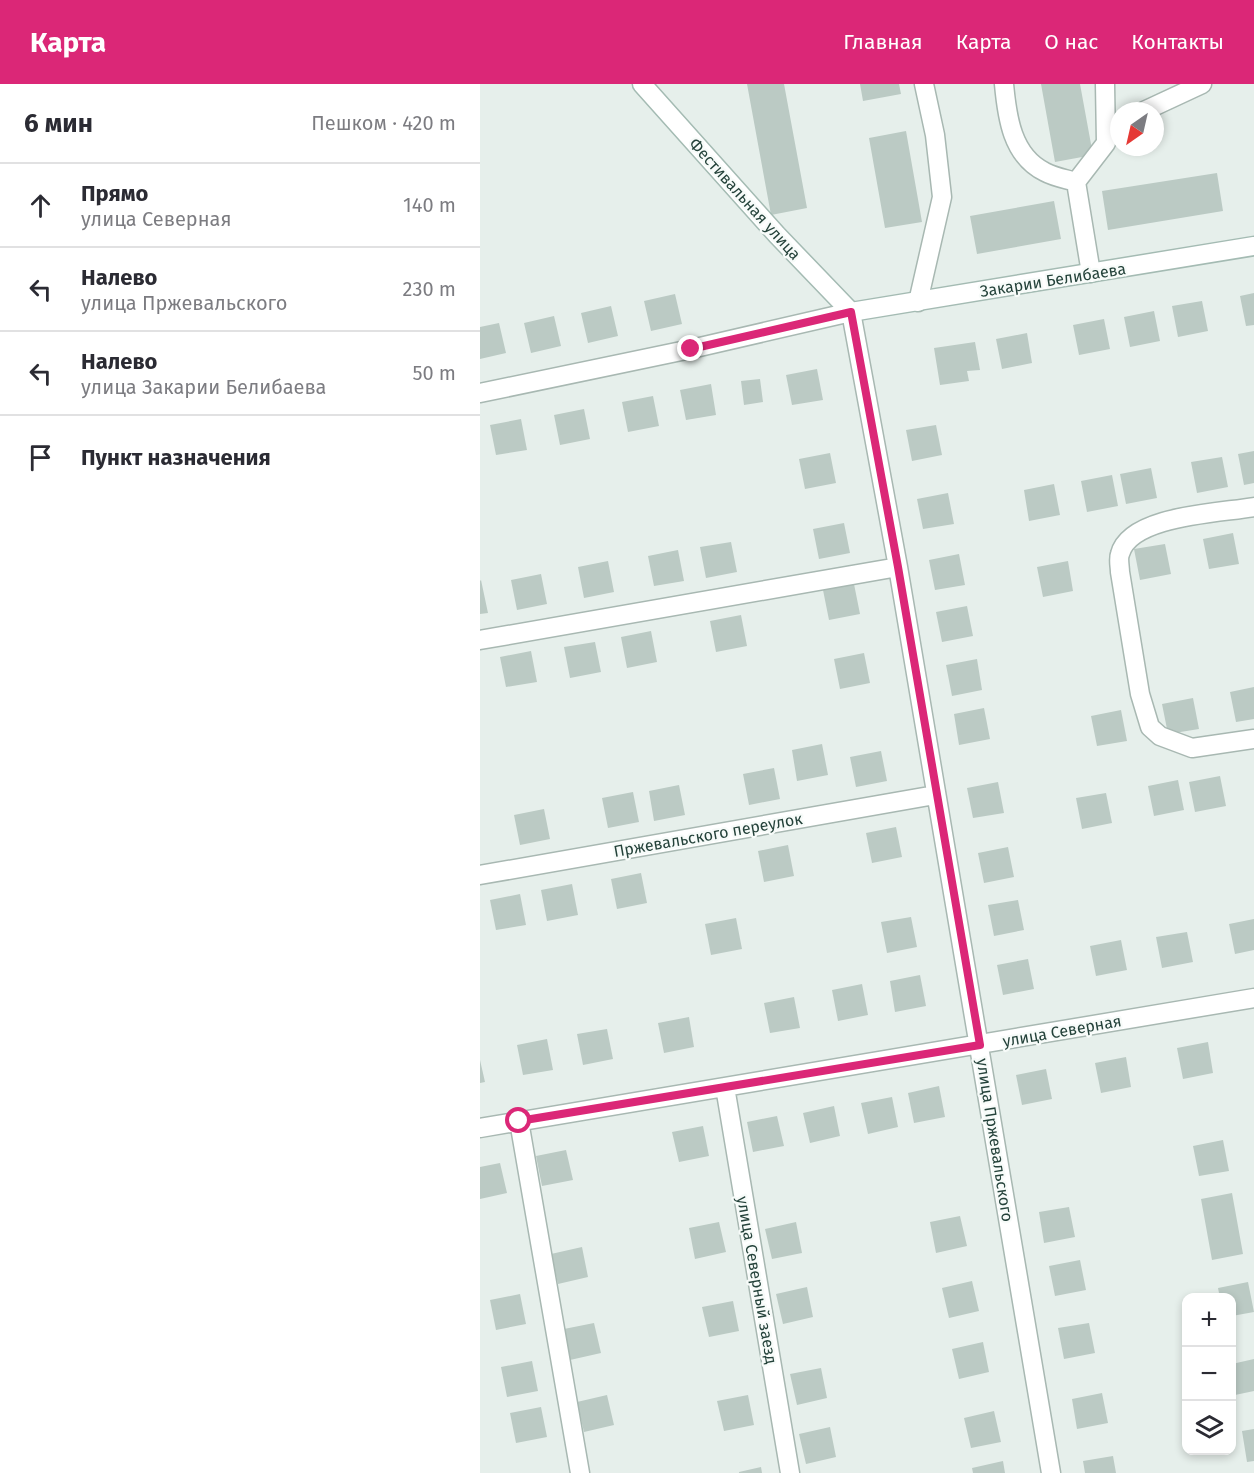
<!DOCTYPE html>
<html lang="ru">
<head>
<meta charset="utf-8">
<style>
	body { margin:0; font-family:"Fira Sans",sans-serif; background:#f2f2f3; color:#2b2b33 }
	.controls { position:absolute; right:18px; bottom:18px; display:grid; overflow:hidden; border-radius:12px; box-shadow:0 3px 9px #0003 }
	.controls button { width:54px; height:54px; display:grid; place-items:center; padding:0; border:0; border-bottom:2px solid #e1e1e2; background:#fff; color:#2b2b33; font:30px sans-serif }
	.compass { position:absolute; left:630px; top:18px; width:54px; height:54px; border-radius:50%; background:#fff; box-shadow:0 3px 9px #0003; rotate:214deg }
	.stop { position:absolute; width:18px; height:18px; margin:-14px; border:4px solid #db2777; border-radius:50%; background:#fff }
	.stop.end { background:#db2777; border-color:#fff; box-shadow:0 2px 6px #0008 }
	.list { margin:0; padding:0; list-style:none }
	h2 { display:flex; justify-content:space-between; align-items:center; height:78px; margin:0; padding:0 24px; font-size:26px }
	h2 small { font-size:20px; font-weight:400; color:#7c7c81 }
	.list li { display:grid; grid-template-columns:39px 1fr auto; gap:18px; align-items:center; box-sizing:border-box; height:84px; padding:0 24px; border-top:2px solid #e1e1e2 }
	.list b { display:block; font-size:22px; white-space:nowrap }
	.list p { margin:0; font-size:20px; white-space:nowrap; color:#7c7c81 }
	.list em { font-size:20px; font-style:normal; color:#7c7c81 }
	.icon { flex:none; width:33px; height:33px; fill:none; stroke:currentColor; stroke-width:2; stroke-linecap:round; stroke-linejoin:round }
	.map { position:relative; flex:none; width:774px; height:1389px; overflow:hidden }
	header { display:flex; align-items:center; gap:36px; box-sizing:border-box; height:84px; padding:0 30px; background:#db2777; color:#fff }
	header strong { font-size:28px }
	nav { display:flex; gap:33px; margin-inline-start:auto; font-size:21px }
	main { display:flex }
	aside { flex:1; background:#fff }
	.map>svg:first-child { display:block }
</style>
</head>
<body>
<header>
<strong>Карта</strong>
<nav><a>Главная</a><a>Карта</a><a>О нас</a><a>Контакты</a></nav>
</header>
<main>
<aside>
<h2>6 мин<small>Пешком · 420 m</small></h2>
<ul class="list">
<li><svg class="icon" aria-label="ahead" viewBox="0 0 24 24"><path d="M12 20V5M6 11l6-6 6 6"/></svg><div><b>Прямо</b><p>улица Северная</p></div><em>140 m</em></li>
<li><svg class="icon" aria-label="left" viewBox="0 0 24 24"><path d="M17 20v-9H6M10 6l-5 5 5 5"/></svg><div><b>Налево</b><p>улица Пржевальского</p></div><em>230 m</em></li>
<li><svg class="icon" aria-label="left" viewBox="0 0 24 24"><path d="M17 20v-9H6M10 6l-5 5 5 5"/></svg><div><b>Налево</b><p>улица Закарии Белибаева</p></div><em>50 m</em></li>
<li><svg class="icon" aria-label="arrive" viewBox="0 0 24 24"><path d="M6 21V4h12l-3 4 3 4H6"/></svg><div><b>Пункт назначения</b></div></li>
</ul>
</aside>
<div class="map">
<svg width="774" height="1389" viewBox="0 0 774 1389">
	<rect width="100%" height="100%" fill="#e6efeb"/>
	<path fill="#bbcac4" d="M267,0H304L327,124L291,131Z
		M380,0H419L421,10L383,17Z
		M561,0H600L613,71L575,78Z
		M426,47L442,138L405,144L389,54Z
		M737,89L743,127L628,146L622,107Z
		M574,117L581,155L497,170L490,132Z
		M774,209V241L766,242L760,212Z
		M195,210L202,240L171,247L164,217Z
		M722,217L728,247L698,253L692,222Z
		M131,222L138,252L108,259L101,229Z
		M674,227L680,257L650,263L644,233Z
		M74,232L81,262L51,269L44,239Z
		M624,235L630,265L599,271L593,241Z
		M19,239L26,269L0,275V243Z
		M547,249L552,279L522,285L516,255Z
		M495,258L500,286L487,287L489,297L460,301L454,264Z
		M337,285L343,316L312,321L306,291Z
		M280,295L283,318L264,321L261,297Z
		M231,300L236,331L206,336L200,306Z
		M173,312L179,342L148,348L142,318Z
		M104,325L110,355L80,361L74,331Z
		M41,335L47,366L16,371L10,341Z
		M456,341L462,371L432,377L426,346Z
		M774,367V399L764,401L758,370Z
		M350,369L356,399L325,405L319,375Z
		M742,373L748,403L717,409L711,378Z
		M671,384L677,414L646,420L640,390Z
		M632,391L638,422L607,428L601,397Z
		M574,400L580,431L549,437L544,406Z
		M468,409L474,440L443,445L437,415Z
		M364,439L370,469L339,475L333,445Z
		M753,449L759,480L729,485L723,455Z
		M251,458L257,488L226,494L220,463Z
		M685,460L691,490L660,496L654,465Z
		M198,466L204,497L174,502L168,472Z
		M479,470L485,501L455,506L449,476Z
		M128,477L134,508L104,514L98,483Z
		M588,477L593,507L563,513L557,483Z
		M61,490L67,520L37,526L31,496Z
		M1,496L8,529L0,530V497Z
		M374,500L380,530L349,536L343,506Z
		M487,522L493,552L462,558L456,528Z
		M261,531L267,562L236,568L230,537Z
		M171,547L177,578L147,584L141,553Z
		M115,558L121,588L90,594L84,563Z
		M51,567L57,598L26,603L20,573Z
		M384,569L390,599L360,605L354,575Z
		M497,575L502,606L472,612L466,581Z
		M774,603V635L756,638L750,608Z
		M713,614L719,645L688,650L682,620Z
		M504,624L510,655L479,661L474,630Z
		M641,626L647,657L617,662L611,632Z
		M342,660L348,691L317,697L312,666Z
		M401,667L407,697L376,703L370,673Z
		M294,684L300,715L269,721L263,690Z
		M740,692L746,722L715,728L709,698Z
		M698,696L704,726L674,732L668,702Z
		M518,698L524,729L493,734L487,704Z
		M199,701L205,731L174,737L169,707Z
		M153,708L159,738L128,744L122,714Z
		M626,709L632,739L602,745L596,714Z
		M64,725L70,755L40,761L34,731Z
		M416,743L422,773L392,779L386,749Z
		M308,761L314,792L284,798L278,767Z
		M528,763L534,793L504,799L498,769Z
		M161,789L167,819L137,825L131,795Z
		M92,800L98,831L67,837L61,806Z
		M40,810L46,841L16,846L10,816Z
		M538,816L544,846L514,852L508,821Z
		M431,833L437,863L407,869L401,838Z
		M256,834L262,865L231,871L225,840Z
		M774,835V866L755,870L749,840Z
		M707,848L713,878L682,884L676,853Z
		M641,856L647,886L616,892L610,862Z
		M548,875L554,905L523,911L517,881Z
		M440,891L446,922L415,928L410,897Z
		M382,900L388,931L358,937L352,906Z
		M314,913L320,944L290,949L284,919Z
		M209,933L214,963L184,969L178,939Z
		M127,945L133,975L103,981L97,950Z
		M67,955L73,986L43,991L37,961Z
		M728,958L733,989L703,995L697,964Z
		M646,973L651,1003L621,1009L615,979Z
		M0,976L5,998L0,999Z
		M566,985L572,1015L542,1021L536,991Z
		M459,1002L465,1033L434,1039L428,1009Z
		M412,1013L418,1043L388,1050L381,1019Z
		M354,1022L360,1052L330,1059L323,1029Z
		M297,1032L304,1062L273,1068L267,1038Z
		M223,1042L229,1072L199,1078L192,1048Z
		M743,1056L749,1087L719,1092L713,1062Z
		M86,1066L93,1096L62,1102L56,1072Z
		M20,1079L27,1109L0,1115V1083Z
		M752,1109L763,1170L732,1176L721,1115Z
		M589,1123L595,1153L564,1159L559,1128Z
		M480,1132L487,1162L456,1169L450,1138Z
		M239,1138L246,1168L215,1175L209,1144Z
		M316,1138L322,1169L292,1175L285,1145Z
		M102,1163L108,1193L78,1200L71,1170Z
		M600,1176L606,1206L575,1212L569,1182Z
		M492,1197L499,1227L469,1234L462,1204Z
		M768,1198L774,1228L752,1232V1214H740L738,1204Z
		M327,1203L333,1233L303,1240L296,1210Z
		M40,1210L46,1240L16,1246L10,1216Z
		M253,1217L259,1247L229,1253L222,1223Z
		M114,1239L121,1269L90,1276L84,1245Z
		M609,1239L615,1269L584,1275L578,1244Z
		M503,1258L509,1288L479,1295L472,1265Z
		M774,1275V1307L755,1311L752,1280Z
		M52,1277L58,1307L27,1313L21,1283Z
		M341,1284L347,1314L317,1321L310,1290Z
		M622,1309L628,1339L597,1345L592,1315Z
		M127,1311L134,1341L104,1348L97,1318Z
		M268,1311L274,1341L244,1347L237,1317Z
		M61,1323L67,1353L36,1359L30,1329Z
		M514,1327L521,1358L491,1364L484,1334Z
		M350,1343L356,1373L326,1380L319,1350Z
		M774,1345V1377L767,1378L762,1347Z
		M633,1372L636,1389H605L603,1377Z
		M523,1377L525,1389H493L492,1384Z
		M281,1383L282,1389H259V1388Z"/>
	<g fill="none" stroke-linecap="round" stroke-linejoin="round">
		<g stroke="#a8b8b2" stroke-width="21">
			<path id="street" d="M524,0C527,33 532,72 565,88C574,93 586,95 596,98
				M664,27L722,0
				M611,189L596,98L626,59L625,0
				M438,218L462,113L455,51L444,0
				M0,309L211,265L371,228L418,483L571,1389
				M774,423C741,429 650,431 640,470C638,475 640,483 640,488L660,610L670,643L680,652L712,664L774,655
				M0,556L418,483
				M0,791L455,711
				M245,1003L310,1389
				M39,1037L100,1389
				M0,1044L774,914"/>
		</g>
		<g stroke="#a4bbb3" stroke-width="21">
			<path id="secondary" d="M162,0L297,151L371,228L774,162"/>
		</g>
		<use href="#street" stroke="#fff" stroke-width="18"/>
		<use href="#secondary" stroke="#fff" stroke-width="18"/>
	</g>
	<g fill="none" stroke-linecap="round" stroke-linejoin="round">
		<path stroke="#db2777" stroke-width="8" d="M39,1037L500,961L418,483L371,228L211,265"/>
	</g>
	<g text-anchor="middle" dominant-baseline="central" stroke-width="4.5" stroke-linejoin="round" paint-order="stroke">
		<g font-size="16" fill="#24423a" stroke="#f7fbf9">
			<text transform="translate(265 115) rotate(48)">Фестивальная улица</text>
			<text transform="translate(573 196) rotate(-9)">Закарии Белибаева</text>
			<text transform="translate(228 751) rotate(-10)">Пржевальского переулок</text>
			<text transform="translate(582 947) rotate(-10)">улица Северная</text>
			<text transform="translate(515 1056) rotate(81)">улица Пржевальского</text>
			<text transform="translate(277 1196) rotate(80)">улица Северный заезд</text>
		</g>
	</g>
</svg>
<div class="controls">
<button>+</button>
<button>−</button>
<button><svg class="icon" aria-label="layers" viewBox="0 0 24 24"><path d="M12 4l9 5-9 5-9-5zM3 14l9 5 9-5"/></svg></button>
</div>
<svg class="compass" viewBox="-18 -18 36 36"><path d="M0-13l5 13h-10z" fill="#e53935"/><path d="M0 13l5-13h-10z" fill="#7c7c81"/></svg>
<div class="stop" style="left:39px;top:1037px"></div>
<div class="stop end" style="left:211px;top:265px"></div>
</div>
</main>
</body>
</html>
